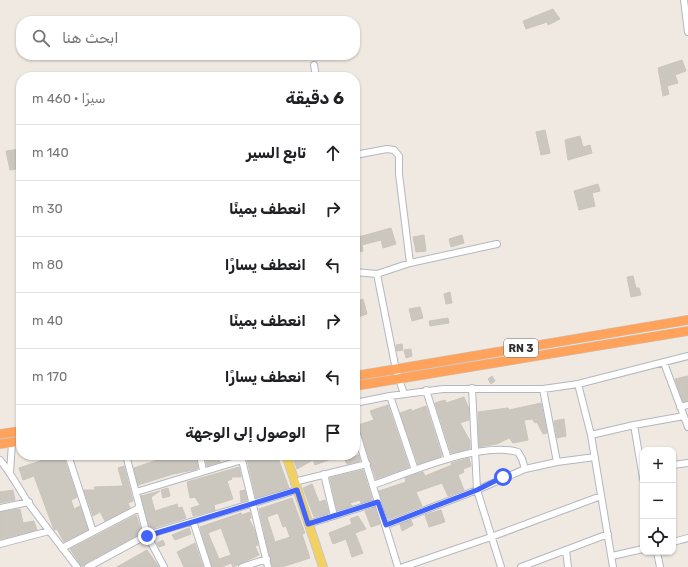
<!DOCTYPE html>
<html lang="ar">
<head>
<meta charset="utf-8">
<style>
	body { margin:0; font-family:Rubik,"Noto Sans Arabic",sans-serif; background:#f2f2f2; color:#202124; direction:rtl }
	.controls { position:absolute; right:12px; bottom:12px; display:grid; overflow:hidden; border-radius:8px; box-shadow:0 1px 3px #0004 }
	.controls button { width:36px; height:36px; display:grid; place-items:center; padding:0; border:0; border-bottom:1px solid #e0e0e0; background:#fff; color:#202124; font:20px sans-serif }
	.stop { position:absolute; width:12px; height:12px; margin:-9px; border:3px solid #4264fb; border-radius:50%; background:#fff }
	.stop.end { background:#4264fb; border-color:#fff; box-shadow:0 1px 4px #0008 }
	.list { margin:0; padding:0; list-style:none }
	h2 { display:flex; justify-content:space-between; align-items:center; height:52px; margin:0; padding:0 16px; font-size:17px }
	h2 small { font-size:13px; font-weight:400; color:#757577 }
	.list li { display:grid; grid-template-columns:26px 1fr auto; gap:12px; align-items:center; box-sizing:border-box; height:56px; padding:0 16px; border-top:1px solid #e0e0e0 }
	.list b { display:block; font-size:15px; white-space:nowrap }
	.list em { font-size:13px; font-style:normal; color:#757577 }
	.icon { flex:none; width:22px; height:22px; fill:none; stroke:currentColor; stroke-width:2; stroke-linecap:round; stroke-linejoin:round }
	.map { position:relative; flex:none; width:688px; height:567px; overflow:hidden; direction:ltr }
	.search { position:absolute; background:#fff; box-shadow:0 1px 3px #0004; left:16px; top:16px; width:344px; height:44px; display:flex; align-items:center; gap:10px; box-sizing:border-box; padding:0 14px; border-radius:16px; color:#757577; font-size:15px }
	.panel { position:absolute; background:#fff; box-shadow:0 1px 3px #0004; left:16px; top:72px; width:344px; height:388px; border-radius:16px; direction:rtl }
	.map>svg:first-child { display:block }
</style>
</head>
<body>
<div class="map">
<svg width="688" height="567" viewBox="0 0 688 567">
	<rect width="100%" height="100%" fill="#efe9e1"/>
	<path fill="#cbc7bf" stroke="#cbc5ba" fill-rule="evenodd" d="M553,9L560,19L548,25L547,22L526,29L523,21Z
		M682,60L686,71L675,75L678,83L667,86L669,94L663,96L658,68Z
		M545,130L550,153L541,155L536,132Z
		M580,136L583,147L590,145L592,153L568,160L565,140Z
		M21,149V168L10,170L6,151Z
		M598,184L600,191L592,193L595,206L579,210L574,191Z
		M391,228L396,244L383,248L381,240L362,245L363,251L355,253V238Z
		M424,235L426,251L416,252L413,237Z
		M462,235L464,243L451,247L449,239Z
		M633,276L636,288H639L641,295L631,297L627,277Z
		M450,292L452,303L446,304L444,294Z
		M363,299L367,314L358,317L355,302Z
		M420,307L423,318L412,321L409,309Z
		M448,318L449,323L430,326L429,321Z
		M402,344L403,350L397,351L396,345Z
		M411,349L412,356L406,358L404,350Z
		M492,376L495,381L491,384L488,379Z
		M688,376V401L683,402L675,379Z
		M464,397L469,409V420L460,423L470,441V449L451,453L435,403L445,400L446,403Z
		M541,403L547,433L543,434L537,422L535,423L532,419L524,420L528,440L513,443L509,438L497,444L479,447L478,412L508,408L509,410Z
		M388,405L409,467L376,479L358,425L374,420L370,411Z
		M426,406L442,456L418,464L400,413L411,409L412,411Z
		M564,419L566,436L557,438L554,421Z
		M58,455H63L77,497L71,500L74,509L80,506L88,530L64,542L57,529L54,530L34,476L23,480L19,468Z
		M172,455H196L198,469L173,474L138,485L134,468Z
		M205,455H218L220,462L207,466Z
		M246,455H277L289,488L256,498Z
		M292,455H339V456L315,465L313,460L297,469Z
		M359,455L360,461L347,464L345,460Z
		M469,458L471,466L463,469L464,472L458,475L464,490L448,496L442,483L416,492L422,506L388,519L379,491L406,482L405,478L423,472L425,476L452,465L451,463Z
		M124,466L133,501L128,503L130,508L105,521L100,512L93,516L84,490H95L94,487L123,486L118,468Z
		M239,467L241,477H231L232,479L227,481L233,499L214,505L215,510L193,516L191,508L200,505L195,497L190,498L187,482Z
		M363,470L372,499L361,503L360,500L350,503L352,506L337,510L330,478Z
		M312,484L319,502L325,500L329,513L314,517L303,488Z
		M168,488L170,496L163,498L161,490Z
		M13,490L15,500L0,503V492Z
		M245,490L247,500L241,502L240,491Z
		M160,491L151,497L155,511L177,504L178,508L182,507L186,518L150,529L141,496Z
		M292,498L305,533L302,534L310,558L282,567H272L259,509ZM278,513L283,527L286,526L290,537L275,542L267,517Z
		M375,508L380,524L371,527L365,511Z
		M20,509L23,523L34,521L37,530L0,539V512Z
		M441,510L445,522L429,527L425,515Z
		M250,512L251,518L249,519L255,531L258,545L255,546L259,555L233,567L231,563L222,567H212L200,527L241,513L242,515ZM221,528L231,555L219,559L208,533Z
		M136,515L142,533L86,563L82,567L70,549Z
		M358,516L366,529L355,533L363,553L352,557L346,539L333,544L329,533L352,524L350,519Z
		M411,520L413,525L402,531L400,524Z
		M189,528L191,534L175,540L172,535Z
		M163,540L165,545L159,547L157,543Z
		M195,543L203,567H184L177,552Z
		M147,550L159,567H117L131,559Z"/>
	<g fill="none" stroke-linecap="round" stroke-linejoin="round">
		<g stroke="#b4b7c1" stroke-width="8">
			<path id="minor" d="M684,0L688,32
				M314,65L316,77
				M355,155L387,149L394,150L399,156V174L410,263
				M355,272L377,274
				M664,363L688,427
				M578,384L591,435L613,567
				M472,388L477,490L501,567
				M543,389L557,462
				M426,390L448,459
				M404,394L396,370L377,274L410,263L497,244
				M390,396L443,389H543L578,384L688,356
				M355,403L390,396L415,470
				M680,407L688,405
				M634,425L643,478
				M355,428L398,567
				M591,435L634,425L684,416
				M68,455L93,532
				M126,455L147,535L164,567
				M200,455L203,471
				M0,460C11,473 18,487 27,501C43,523 60,545 77,567
				M673,465L688,463
				M10,472L12,443
				M324,474L334,516
				M294,482L367,464
				M373,485C411,472 480,441 518,452L522,459L525,469
				M136,492L242,460L268,567
				M0,508L29,502
				M193,521L208,567
				M308,524L378,502
				M386,525L477,490L525,469L557,462L595,457
				M673,542L688,538
				M0,544L49,531
				M62,548L139,508
				M566,550L568,567
				M657,552L660,567
				M612,556L643,549
				M88,567L147,535L297,490
				M242,567L267,559
				M403,567L491,537L601,496
				M521,567L608,534"/>
		</g>
		<g stroke="#c9c9c9" stroke-width="10">
			<path id="major" d="M286,455L323,567"/>
		</g>
		<g stroke="#c9c9c9" stroke-width="10">
			<path id="highway" d="M355,376L688,320
				M355,386L688,331
				M0,434L21,431
				M0,444L21,441"/>
		</g>
		<use href="#minor" stroke="#fff" stroke-width="6"/>
		<use href="#major" stroke="#f2d163" stroke-width="8"/>
		<use href="#highway" stroke="#ffa35c" stroke-width="9"/>
	</g>
	<g fill="none" stroke-linecap="round" stroke-linejoin="round">
		<path stroke="#4264fb" stroke-width="5" d="M147,536L297,490L308,524L378,502L386,525L477,490L503,477"/>
	</g>
	<g text-anchor="middle" dominant-baseline="central" stroke-width="3" stroke-linejoin="round" paint-order="stroke">
		<rect fill="#fff" stroke="#6d6d6d" stroke-width="1" x="504" y="339" width="34" height="18" rx="3"/>
		<g font-size="11" font-weight="bold" fill="#2e2e2e">
			<text x="521" y="348">RN 3</text>
		</g>
	</g>
</svg>
<div class="controls">
<button>+</button>
<button>−</button>
<button><svg class="icon" aria-label="locate" viewBox="0 0 24 24"><circle cx="12" cy="12" r="6"/><path d="M12 2v4M12 18v4M2 12h4M18 12h4"/></svg></button>
</div>
<div class="stop" style="left:503px;top:477px"></div>
<div class="stop end" style="left:147px;top:536px"></div>
<div class="search"><svg class="icon" aria-label="search" viewBox="0 0 24 24"><circle cx="10" cy="10" r="6"/><path d="M15 15l6 6"/></svg>ابحث هنا</div>
<section class="panel">
<h2>6 دقيقة<small>سيرًا · 460 m</small></h2>
<ul class="list">
<li><svg class="icon" aria-label="ahead" viewBox="0 0 24 24"><path d="M12 20V5M6 11l6-6 6 6"/></svg><div><b>تابع السير</b></div><em>140 m</em></li>
<li><svg class="icon" aria-label="right" viewBox="0 0 24 24"><path d="M7 20v-9h11M14 6l5 5-5 5"/></svg><div><b>انعطف يمينًا</b></div><em>30 m</em></li>
<li><svg class="icon" aria-label="left" viewBox="0 0 24 24"><path d="M17 20v-9H6M10 6l-5 5 5 5"/></svg><div><b>انعطف يسارًا</b></div><em>80 m</em></li>
<li><svg class="icon" aria-label="right" viewBox="0 0 24 24"><path d="M7 20v-9h11M14 6l5 5-5 5"/></svg><div><b>انعطف يمينًا</b></div><em>40 m</em></li>
<li><svg class="icon" aria-label="left" viewBox="0 0 24 24"><path d="M17 20v-9H6M10 6l-5 5 5 5"/></svg><div><b>انعطف يسارًا</b></div><em>170 m</em></li>
<li><svg class="icon" aria-label="arrive" viewBox="0 0 24 24"><path d="M6 21V4h12l-3 4 3 4H6"/></svg><div><b>الوصول إلى الوجهة</b></div></li>
</ul>
</section>
</div>
</body>
</html>
